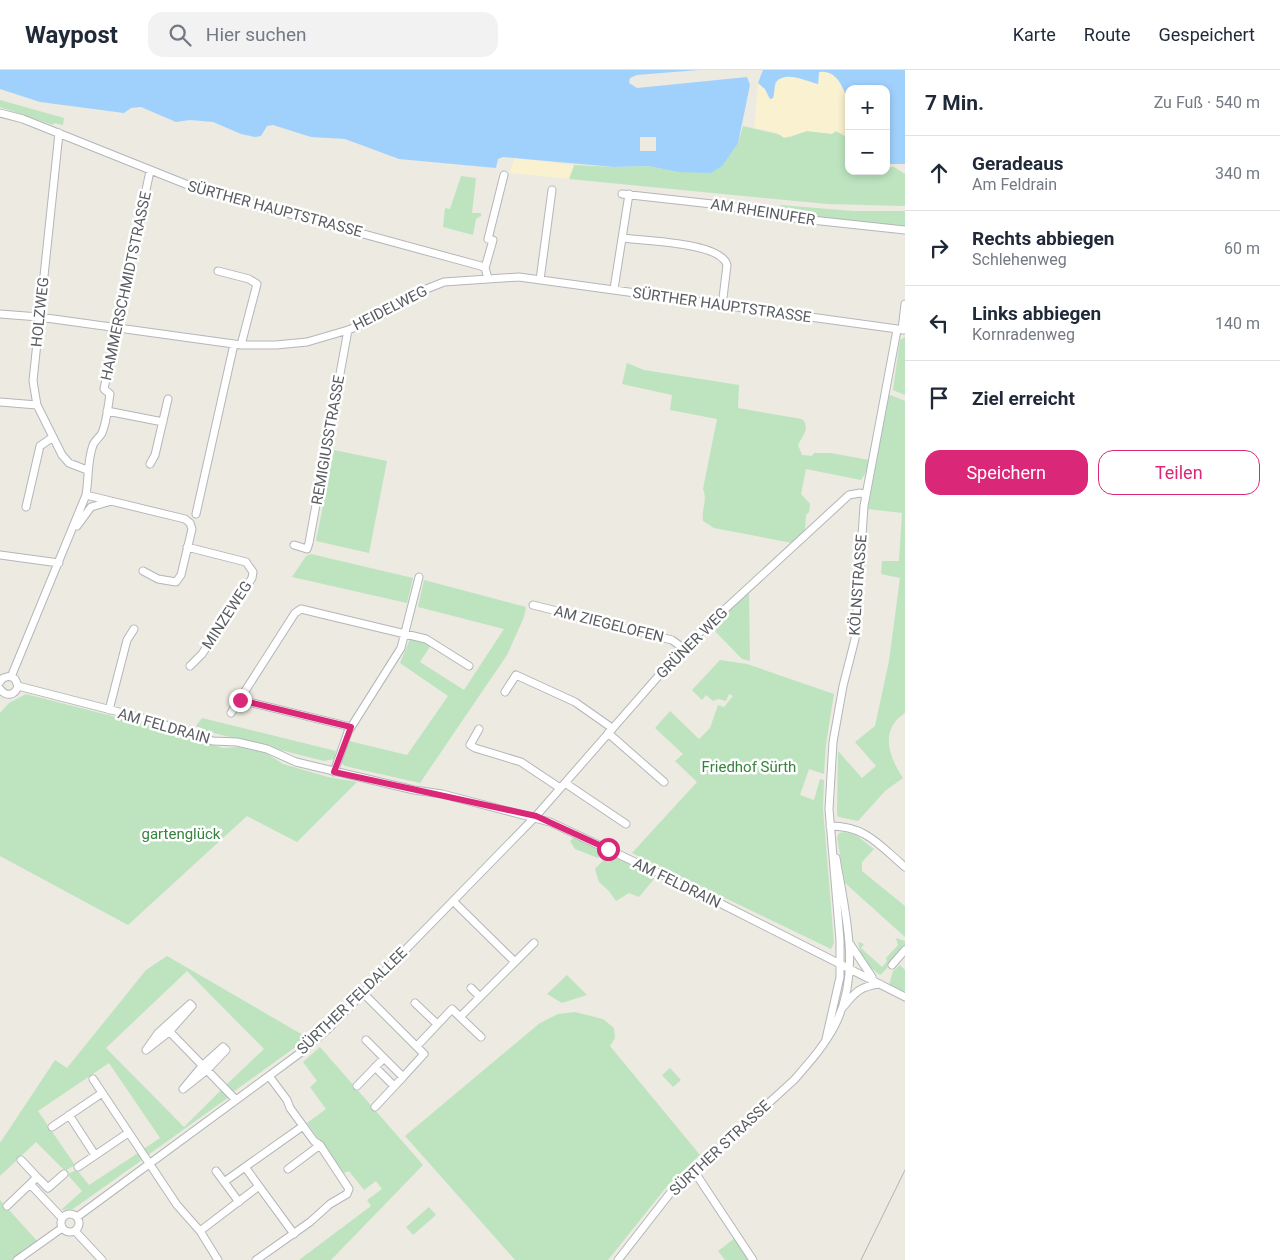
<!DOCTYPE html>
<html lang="de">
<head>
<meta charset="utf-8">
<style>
	body { margin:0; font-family:Roboto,sans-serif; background:#f2f2f3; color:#1f2937 }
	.controls { position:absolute; right:15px; top:15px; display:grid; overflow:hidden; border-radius:10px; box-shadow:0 2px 8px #0003 }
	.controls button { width:45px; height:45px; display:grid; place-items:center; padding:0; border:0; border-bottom:1px solid #e0e1e3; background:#fff; color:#1f2937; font:25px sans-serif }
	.stop { position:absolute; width:15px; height:15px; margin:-11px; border:4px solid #db2777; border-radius:50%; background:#fff }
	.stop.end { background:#db2777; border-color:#fff; box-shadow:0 1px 5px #0008 }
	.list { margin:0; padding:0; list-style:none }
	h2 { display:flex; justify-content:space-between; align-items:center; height:65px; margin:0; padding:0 20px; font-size:21px }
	h2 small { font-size:16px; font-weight:400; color:#747a83 }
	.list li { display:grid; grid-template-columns:32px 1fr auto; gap:15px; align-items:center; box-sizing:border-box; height:75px; padding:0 20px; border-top:1px solid #e0e1e3 }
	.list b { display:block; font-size:19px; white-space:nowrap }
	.list p { margin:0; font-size:16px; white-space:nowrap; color:#747a83 }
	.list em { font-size:16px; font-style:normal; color:#747a83 }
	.actions { display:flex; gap:10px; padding:15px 20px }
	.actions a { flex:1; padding:11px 0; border:1px solid #db2777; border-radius:15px; text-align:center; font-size:18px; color:#db2777 }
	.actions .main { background:#db2777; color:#fff }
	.icon { flex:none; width:28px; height:28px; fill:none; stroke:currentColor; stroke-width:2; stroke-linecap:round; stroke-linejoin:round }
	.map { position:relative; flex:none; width:905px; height:1190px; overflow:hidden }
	header { display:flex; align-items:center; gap:30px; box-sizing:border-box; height:70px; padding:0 25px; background:#fff; border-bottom:1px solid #e0e1e3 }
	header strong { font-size:24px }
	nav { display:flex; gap:28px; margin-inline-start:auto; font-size:18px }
	.search { width:350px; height:45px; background:#f2f2f3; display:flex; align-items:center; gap:12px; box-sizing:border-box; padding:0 18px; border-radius:15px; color:#747a83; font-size:19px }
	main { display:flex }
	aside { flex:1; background:#fff }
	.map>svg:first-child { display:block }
</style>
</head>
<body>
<header>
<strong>Waypost</strong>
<div class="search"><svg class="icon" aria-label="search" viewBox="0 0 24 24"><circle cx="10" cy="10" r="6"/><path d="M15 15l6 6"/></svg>Hier suchen</div>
<nav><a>Karte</a><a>Route</a><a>Gespeichert</a></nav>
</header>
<main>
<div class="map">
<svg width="905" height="1190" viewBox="0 0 905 1190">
	<rect width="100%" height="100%" fill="#eceae1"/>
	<path fill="#bde4bf" d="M0,30L64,48L63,55L54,53L53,55L0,37Z
		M743,56L790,67L807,61L828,63L836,61L849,68V101H886V97H894L905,104V136L827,134L569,109L574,95L614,97L648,96L678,102L738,73Z
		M461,106L476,108L472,143H481V146L476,149L473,165L443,157L445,138L450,139Z
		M780,135L853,141H905V157L779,142Z
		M905,267V325L893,320L900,270Z
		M627,293L644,300L739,315L738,338L802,349C811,358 802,366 798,375L802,385L812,386L814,383H831L869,390L866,402L861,410L806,399L801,424L810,434L809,442L806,445L805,460L792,473L714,458L703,451C701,440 708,430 703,419L717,349L670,340L672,325L622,314Z
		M888,324L905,331V643C879,660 889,687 903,708L885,721L858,751L839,747L837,745L838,681L862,708L876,696L855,672L875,656L889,591L900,508L881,504L882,491H899L902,443L868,439Z
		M334,380L387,391L369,483L316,471Z
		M311,484L413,508L407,533L292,507L306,486Z
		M424,510L526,537L524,547L507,585L420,713L345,696L341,693L349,671L407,685L448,626L400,593L410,569L431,575L420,592L464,620L504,559L418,537Z
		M749,523L750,591L742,589L711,557Z
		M720,590L747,594L834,624L826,674L824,704L809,699L800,725L814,730L820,709L824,710L823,739L834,873L831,879L632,783L697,712L675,691L683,684L655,658L670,641L699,669L710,658L718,635L724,637L733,626L729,624L726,631L718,629L713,631L706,625L702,630L692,620Z
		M26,624L151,656L223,678L239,677L266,683L283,694L328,707L357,712L297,772L247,746L128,855L0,786V643L9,633Z
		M202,648L336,681L334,689L324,691L202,660L196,656Z
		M844,762L856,765L874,779L862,792V801L905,836V867L845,813L837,768L839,763Z
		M575,766L602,779V784L598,788L575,779L570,771Z
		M611,786L619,787L652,804L654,809L639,827L629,823L616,831L609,821L599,812L595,799L605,788Z
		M896,868L905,871V877C899,883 884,903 880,905C868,897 860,886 858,872L864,874L861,878L882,897L887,891L886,888L898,875Z
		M167,886L308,968L233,1022L226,1015L264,979L187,901L106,978L184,1057L222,1019L229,1027L148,1085L142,1080L160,1068L109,993L38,1041L75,1095L65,1101L36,1072L0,1106V1073L55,990L67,998L146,900Z
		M900,895L905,900V923L889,915L893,901Z
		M567,905L587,925L562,933L547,924Z
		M575,942L603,949L614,958L615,968L610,976L700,1085L668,1115L608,1190H515L405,1066L540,953L558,944Z
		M320,977L423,1095L331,1190H299L371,1136L367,1130L382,1119L376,1111L364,1120L349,1101L344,1103L307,1053L326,1039L310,1017L317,1011L303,992Z
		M670,998L681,1010L673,1017L662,1005Z
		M138,1083L142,1090L73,1139L61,1140L82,1121L67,1104L77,1100L89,1115Z
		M0,1130L38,1172L12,1190H0Z
		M429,1137L436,1145L413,1165L406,1157Z
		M735,1168L750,1190H725L718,1181Z"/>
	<path fill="#f9f1cf" d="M822,0C854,4 849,44 849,68L836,61L832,64L807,61L784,68L776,62L754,58L758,13L765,19L768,27L780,8C794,5 804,7 816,14L819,12V5Z
		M515,88L574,95L569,109L509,103Z"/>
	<path fill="#a0d1fd" d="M0,0H699L637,5L630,8L629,13L637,18L747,7L750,15L738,73L722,96L711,103L678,102L648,96L614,97L503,87L498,89L496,98L399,89L345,69L311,67L273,55L267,56L261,66L255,67L241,64L213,52L190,50L176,52L141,37L131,38L124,43L40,32L0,19Z
		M763,0H905V94H886V19H849V32C843,20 839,0 819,2L818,14C808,12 786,0 776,12C774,16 775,23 773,28L770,29L765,19L758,13Z"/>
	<path fill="#eceae1" d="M640,67H656V81H640Z"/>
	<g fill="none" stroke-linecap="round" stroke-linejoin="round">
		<g stroke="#b3b6bb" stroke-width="9">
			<path id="minor" d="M0,43L23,49L198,119L481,196L485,198L488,208
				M59,63L33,311L37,335L62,385L69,393L87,400
				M622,124L730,136L793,148L905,160
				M623,168C644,171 721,172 727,195L722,236
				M485,198L493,170L488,169L504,105
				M218,201L249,209L257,214L241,275
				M540,210L552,120
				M614,219L629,124
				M0,244L39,247L241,275H276L307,272L348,260L369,252L424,220L444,212L519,207L905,260
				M902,260L905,234
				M0,332L37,335
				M107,341L163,352
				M150,394L155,385L168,329
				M86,425L185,449L190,453L192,459L181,505L176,512L158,509L143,501
				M26,437L40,376L53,367
				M196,444L234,274
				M77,456L91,437L108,432
				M294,475L307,479L309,473L348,260
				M187,477L246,492L253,502L252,508L202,584L190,596
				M0,485L59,493
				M533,535L672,570L683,578
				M11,607L86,425C89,407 87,392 93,375C95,370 100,367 102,363C107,351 108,336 110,324L104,319L150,101
				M0,612L3,608L10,606L15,609L18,616C15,626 6,627 0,619
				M18,616L154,651L213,671L237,672L267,679L296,692L414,720L442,724L550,752L688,817L905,927
				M505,622L516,605L575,632L612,658
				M240,630L351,657
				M109,640L127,570L134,559
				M231,643L295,543L301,539L426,569L469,596
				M479,659L470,675L475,678L521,692L560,718
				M608,663L664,712
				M334,702L348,662L401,578L419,507
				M565,713L626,754
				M830,756C866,756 879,775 905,797
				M453,831L515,892L534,873
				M850,874L872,907
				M892,895L905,880
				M471,918L480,927
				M363,923L424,984L403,1007L366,970
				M415,933L437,954
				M190,934L192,936L169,962L146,980L158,963Z
				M844,936C855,922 861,916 880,914
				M460,947L481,967
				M167,959L236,1030
				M826,969L840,907V870L829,739L833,672L843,616L855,569L864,436L897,260
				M417,976L452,939L460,947L515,892
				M223,977L226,980L207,1000L183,1019L203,995Z
				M375,997L394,1016
				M93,1009L177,1135L200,1161L218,1190
				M357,1016L384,988
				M375,1037L403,1007
				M69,1045L95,1085
				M52,1057L102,1023
				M21,1090L37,1107L30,1114L62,1148
				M78,1097L128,1063
				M288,1099L320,1075
				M216,1101L239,1132
				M694,1101L753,1190
				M37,1107L48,1118L64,1104
				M224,1112L245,1097
				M7,1136L30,1114
				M61 1153a9 9 0 1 1 18 0a9 9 0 1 1-18 0Z
				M77,1147L300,983L329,958L536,746L683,578L849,425L860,423L866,425
				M75,1161L102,1190
				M200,1161L259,1116
				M294,1164L245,1097L303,1056
				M17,1190L62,1158
				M256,1190L310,1152L330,1134L347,1124L349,1119L320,1075L314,1071L290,1038L287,1030L269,1006
				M618,1190L671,1122L794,1010C809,993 825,975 835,955C862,902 845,843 836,788"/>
		</g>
		<use href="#minor" stroke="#fff" stroke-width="7"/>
		<path stroke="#b2b3b3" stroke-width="1" d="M861,1190L905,1100"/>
	</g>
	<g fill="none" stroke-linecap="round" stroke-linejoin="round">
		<path stroke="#db2777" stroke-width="6" d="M240,630L351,657L334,702L536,746L608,779"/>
	</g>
	<g text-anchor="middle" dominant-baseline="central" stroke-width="5" stroke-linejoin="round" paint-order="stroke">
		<g font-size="15" fill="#595d61" stroke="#fff">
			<text transform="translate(275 139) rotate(15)">SÜRTHER HAUPTSTRASSE</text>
			<text transform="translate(763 142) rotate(9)">AM RHEINUFER</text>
			<text transform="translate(126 216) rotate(-78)">HAMMERSCHMIDTSTRASSE</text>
			<text transform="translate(722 235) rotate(8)">SÜRTHER HAUPTSTRASSE</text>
			<text transform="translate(390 238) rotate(-27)">HEIDELWEG</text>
			<text transform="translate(40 242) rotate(-84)">HOLZWEG</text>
			<text transform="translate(328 370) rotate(-80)">REMIGIUSSTRASSE</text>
			<text transform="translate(858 515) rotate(-86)">KÖLNSTRASSE</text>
			<text transform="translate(227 545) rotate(-57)">MINZEWEG</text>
			<text transform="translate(609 554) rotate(14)">AM ZIEGELOFEN</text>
			<text transform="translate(692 573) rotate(-45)">GRÜNER WEG</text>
			<text transform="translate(164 656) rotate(16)">AM FELDRAIN</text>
			<text transform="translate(677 813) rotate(26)">AM FELDRAIN</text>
			<text transform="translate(352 931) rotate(-44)">SÜRTHER FELDALLEE</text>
			<text transform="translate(720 1078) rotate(-43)">SÜRTHER STRASSE</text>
		</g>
		<g font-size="15" fill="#36833d" stroke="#fff">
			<text x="749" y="697">Friedhof Sürth</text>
			<text x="181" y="764">gartenglück</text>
		</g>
	</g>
</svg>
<div class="controls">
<button>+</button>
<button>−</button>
</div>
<div class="stop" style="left:608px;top:779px"></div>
<div class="stop end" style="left:240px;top:630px"></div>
</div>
<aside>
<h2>7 Min.<small>Zu Fuß · 540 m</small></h2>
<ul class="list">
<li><svg class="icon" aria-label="ahead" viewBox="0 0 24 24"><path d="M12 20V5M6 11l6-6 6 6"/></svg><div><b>Geradeaus</b><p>Am Feldrain</p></div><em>340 m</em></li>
<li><svg class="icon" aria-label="right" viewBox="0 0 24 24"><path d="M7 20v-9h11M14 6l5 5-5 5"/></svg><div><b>Rechts abbiegen</b><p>Schlehenweg</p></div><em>60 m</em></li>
<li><svg class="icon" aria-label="left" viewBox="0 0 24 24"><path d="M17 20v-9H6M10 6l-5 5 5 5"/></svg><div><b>Links abbiegen</b><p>Kornradenweg</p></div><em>140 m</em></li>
<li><svg class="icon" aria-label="arrive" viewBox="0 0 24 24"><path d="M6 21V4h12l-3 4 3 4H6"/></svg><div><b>Ziel erreicht</b></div></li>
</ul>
<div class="actions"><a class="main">Speichern</a><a>Teilen</a></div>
</aside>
</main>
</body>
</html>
